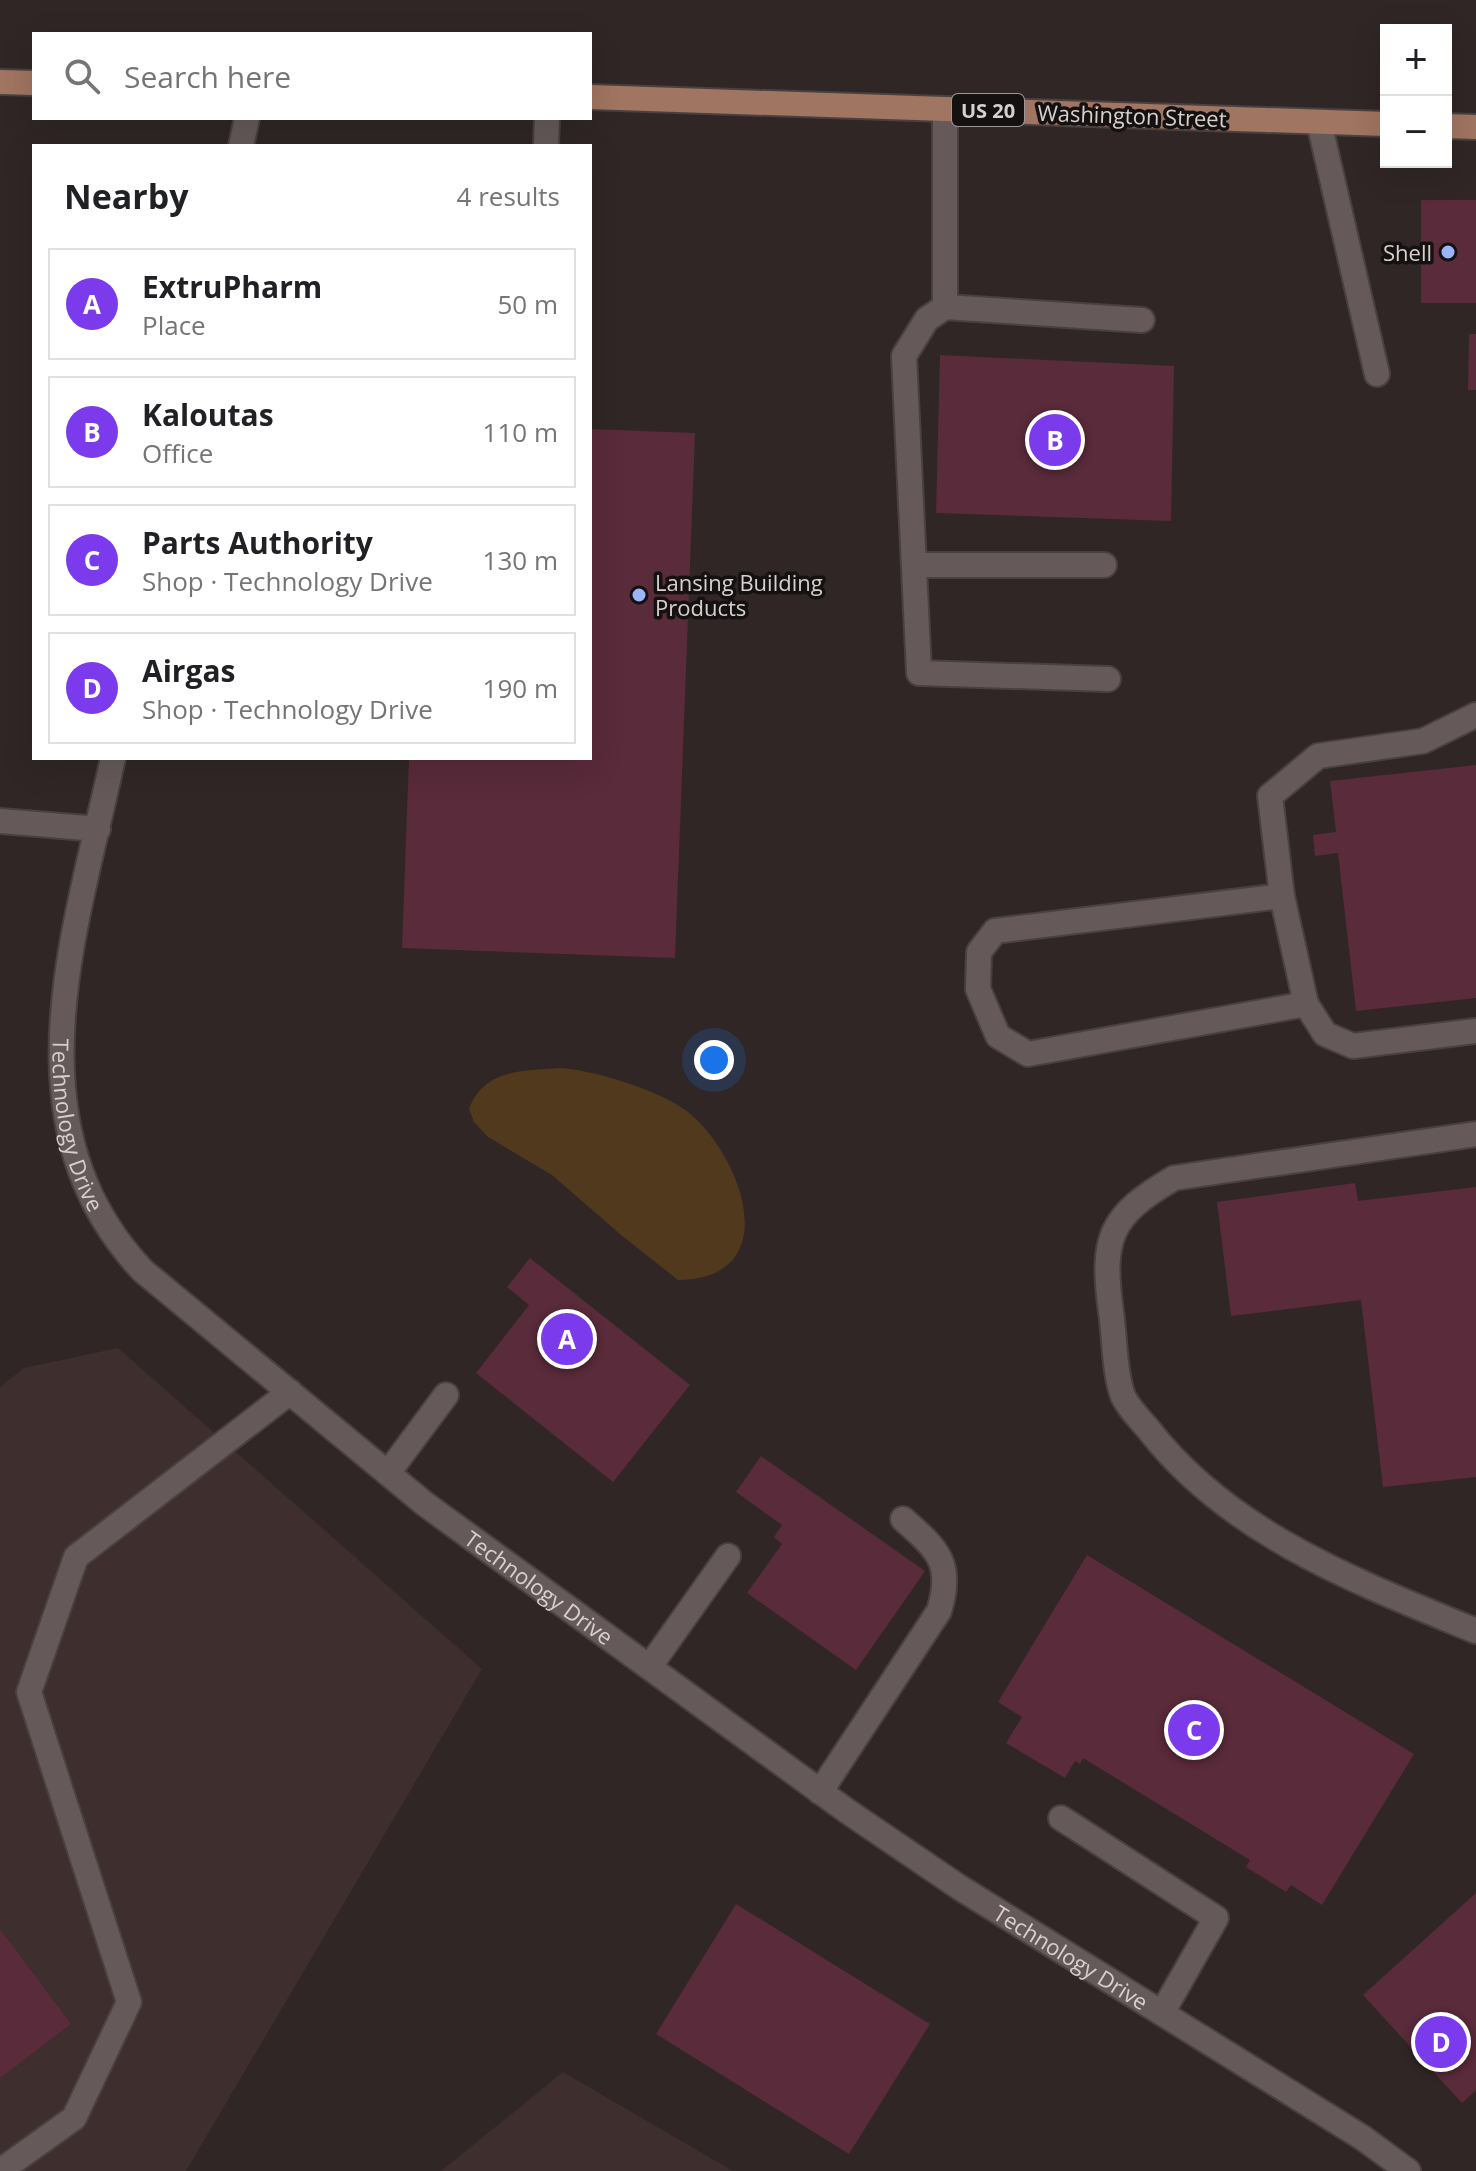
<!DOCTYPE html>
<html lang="en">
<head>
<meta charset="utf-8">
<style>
	body { margin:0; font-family:"Open Sans",sans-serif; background:#f2f2f2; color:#202124 }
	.controls { position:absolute; right:24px; top:24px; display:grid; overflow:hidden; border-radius:0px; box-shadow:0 8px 32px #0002 }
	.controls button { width:72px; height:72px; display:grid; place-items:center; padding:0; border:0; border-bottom:2px solid #e0e0e0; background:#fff; color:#202124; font:40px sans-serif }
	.you { position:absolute; left:714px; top:1060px; width:28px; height:28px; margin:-20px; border:6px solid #fff; border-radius:50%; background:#1a73e8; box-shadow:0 0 0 12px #1a73e833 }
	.badge { display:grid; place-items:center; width:52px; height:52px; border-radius:50%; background:#7c3aed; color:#fff; font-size:26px; font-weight:700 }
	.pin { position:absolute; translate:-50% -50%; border:4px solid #fff; box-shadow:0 2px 8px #0006 }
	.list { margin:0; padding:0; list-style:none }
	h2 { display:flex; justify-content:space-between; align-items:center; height:104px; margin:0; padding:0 32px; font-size:34px }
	h2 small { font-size:26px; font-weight:400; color:#757577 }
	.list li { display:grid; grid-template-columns:52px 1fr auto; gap:24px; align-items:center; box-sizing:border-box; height:112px; margin:0 16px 16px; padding:0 16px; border:2px solid #e0e0e0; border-radius:0px }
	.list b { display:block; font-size:30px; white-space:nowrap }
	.list p { margin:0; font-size:26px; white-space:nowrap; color:#757577 }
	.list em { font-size:26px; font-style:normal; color:#757577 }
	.icon { flex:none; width:44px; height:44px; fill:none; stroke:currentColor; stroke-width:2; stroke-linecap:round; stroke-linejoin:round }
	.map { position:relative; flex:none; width:1476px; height:2171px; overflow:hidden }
	.search { position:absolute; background:#fff; box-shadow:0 8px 32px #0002; left:32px; top:32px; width:560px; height:88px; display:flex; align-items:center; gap:20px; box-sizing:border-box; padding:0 28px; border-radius:0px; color:#757577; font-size:30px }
	.panel { position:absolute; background:#fff; box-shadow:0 8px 32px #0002; left:32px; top:144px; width:560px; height:616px; border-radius:0px }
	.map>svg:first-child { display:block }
</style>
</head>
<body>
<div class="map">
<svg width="1476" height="2171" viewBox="0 0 1476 2171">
	<rect width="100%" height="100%" fill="#302626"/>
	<path fill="#3e2e2d" d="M118,1348L482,1669L186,2171H0V1387L24,1368Z
		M563,2072L733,2171H441Z"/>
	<path fill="#50391c" d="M561,1068C596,1071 660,1090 688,1112C742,1155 787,1279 678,1280L621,1235L552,1175L488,1137L474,1122L469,1109C484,1068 525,1071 561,1068Z"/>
	<path fill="#5a2b3a" d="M1421,200H1476V303H1421Z
		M1469,334H1476V390H1468Z
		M940,355L1174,366L1171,521L936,513Z
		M590,429L695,433L675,958L402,948L409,758H590Z
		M1476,765V998L1356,1011L1338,853L1315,856L1313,835L1336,832L1330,781Z
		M1355,1183L1358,1201L1476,1187V1477L1383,1487L1361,1300L1231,1316L1217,1202Z
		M530,1258L690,1385L613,1482L476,1373L529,1305L507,1287Z
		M761,1456L925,1571L856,1670L747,1593L782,1544L774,1537L782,1525L736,1492Z
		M1087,1555L1414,1754L1322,1905L1291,1885L1286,1892L1246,1867L1250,1860L1083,1758L1080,1764L1075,1761L1065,1778L1006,1743L1022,1717L998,1702Z
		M1476,1893V2090L1462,2103L1363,1995Z
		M736,1904L930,2024L849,2154L656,2034Z
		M0,1929L71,2024L0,2078Z"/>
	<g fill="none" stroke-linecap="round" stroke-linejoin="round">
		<g stroke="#494141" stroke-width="28">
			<g id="minor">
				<path d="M945,109V307L927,319L904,356L919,673L1108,679"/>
				<path d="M1319,122L1377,374"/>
				<path d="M241,146L247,118"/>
				<path d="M546,146L547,118"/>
				<path d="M945,307L1142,320"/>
				<path d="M914,565H1104"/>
				<path d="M1476,715L1423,741L1318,756L1270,796L1282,896L995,931L979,952L978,989L998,1036L1028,1054L1306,1004L1325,1034L1353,1046L1476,1031"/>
				<path id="s1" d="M113,758C76,930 5,1125 143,1271L425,1504L847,1811L959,1887L1363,2138L1408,2171"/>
				<path d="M0,821L98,829"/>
				<path d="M1282,896L1306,1004"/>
				<path d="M1476,1134L1174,1178C1109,1216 1101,1238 1111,1312C1115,1338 1114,1372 1123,1396C1128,1408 1141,1420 1149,1430C1230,1534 1357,1582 1476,1631"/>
				<path d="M388,1473L446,1395"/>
				<path d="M650,1666L728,1556"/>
				<path d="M820,1792L939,1611C954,1563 937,1549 903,1519"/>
				<path d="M1061,1818L1216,1918L1162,2013"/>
				<path d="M0,2171L74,2118L129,2002L29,1692L76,1557L290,1392"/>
			</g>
		</g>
		<g stroke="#494141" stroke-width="28">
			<path id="major" d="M0,82L34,83
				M590,97L1386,124
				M1446,126L1476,127"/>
		</g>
		<use href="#minor" stroke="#655a59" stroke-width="24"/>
		<use href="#major" stroke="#a07561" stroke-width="24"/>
	</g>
	<g fill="#9ab5fd" stroke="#151110" stroke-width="3">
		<circle cx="1448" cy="252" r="8"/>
		<circle cx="639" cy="595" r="8"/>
	</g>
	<g text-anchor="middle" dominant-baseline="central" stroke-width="7" stroke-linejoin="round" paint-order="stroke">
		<rect fill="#151110" stroke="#9c9796" stroke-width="2" x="952" y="94" width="72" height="32" rx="6"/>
		<g font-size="20" font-weight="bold" fill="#d6d0cf">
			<text x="988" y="110">US 20</text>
		</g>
		<g font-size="22" fill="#d6d0cf" stroke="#151110">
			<text transform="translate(1132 115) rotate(2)">Washington Street</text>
			<text stroke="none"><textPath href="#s1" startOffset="374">Technology Drive</textPath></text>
			<text stroke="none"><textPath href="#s1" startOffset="1046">Technology Drive</textPath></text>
			<text stroke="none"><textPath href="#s1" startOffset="1694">Technology Drive</textPath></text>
		</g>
		<g font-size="22" fill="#d6d0cf" stroke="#151110" text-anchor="end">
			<text x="1432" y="252">Shell</text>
			<text x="655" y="582" text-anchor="start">Lansing Building<tspan x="655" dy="25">Products</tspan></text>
		</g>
	</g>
</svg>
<div class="controls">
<button>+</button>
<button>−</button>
</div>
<div class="you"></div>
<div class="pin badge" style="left:567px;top:1339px">A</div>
<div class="pin badge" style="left:1055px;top:440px">B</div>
<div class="pin badge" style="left:1194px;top:1730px">C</div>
<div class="pin badge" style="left:1441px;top:2042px">D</div>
<div class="search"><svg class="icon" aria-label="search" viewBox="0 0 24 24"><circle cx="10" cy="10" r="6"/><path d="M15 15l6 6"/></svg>Search here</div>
<section class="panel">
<h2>Nearby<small>4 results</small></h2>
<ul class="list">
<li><span class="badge">A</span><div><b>ExtruPharm</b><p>Place</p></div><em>50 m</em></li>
<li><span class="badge">B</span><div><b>Kaloutas</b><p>Office</p></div><em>110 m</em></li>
<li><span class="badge">C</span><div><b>Parts Authority</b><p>Shop · Technology Drive</p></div><em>130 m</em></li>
<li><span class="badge">D</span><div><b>Airgas</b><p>Shop · Technology Drive</p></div><em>190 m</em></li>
</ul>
</section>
</div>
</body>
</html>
